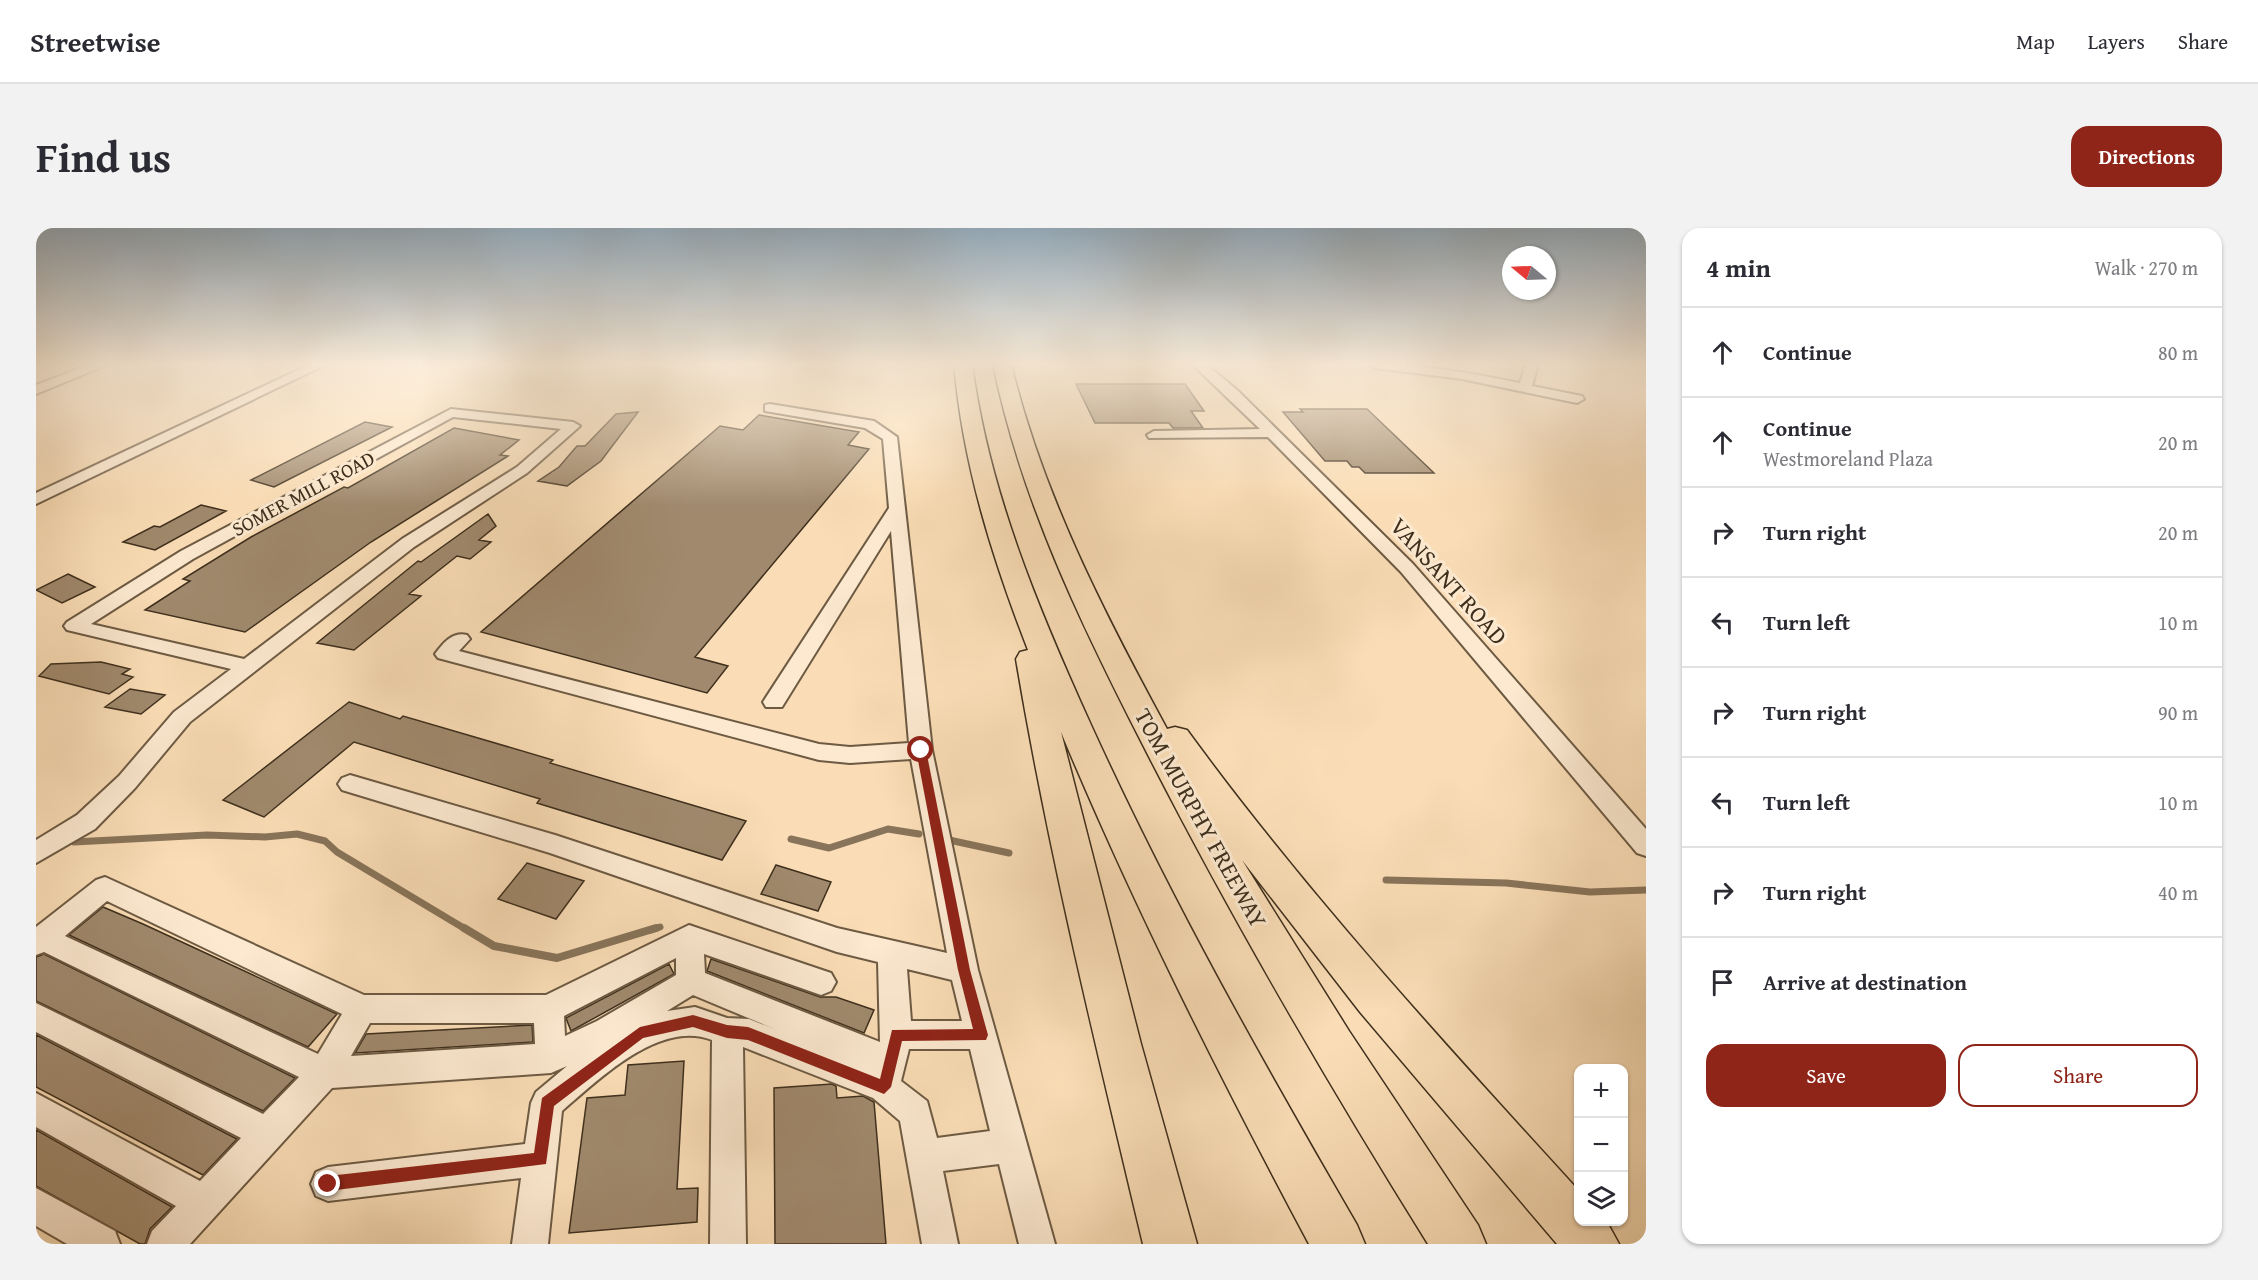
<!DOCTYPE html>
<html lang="en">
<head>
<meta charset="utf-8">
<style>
	body { margin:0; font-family:"Gentium Book Plus",serif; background:#f2f2f3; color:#2b2b33 }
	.controls { position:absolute; right:18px; bottom:18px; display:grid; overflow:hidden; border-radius:12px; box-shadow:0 2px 4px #0004 }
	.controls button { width:54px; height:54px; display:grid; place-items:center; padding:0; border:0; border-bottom:2px solid #e1e1e2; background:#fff; color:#2b2b33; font:30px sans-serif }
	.compass { position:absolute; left:1466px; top:18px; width:54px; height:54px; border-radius:50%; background:#fff; box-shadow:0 2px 4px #0004; rotate:289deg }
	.stop { position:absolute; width:18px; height:18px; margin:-14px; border:4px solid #8f2418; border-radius:50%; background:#fff }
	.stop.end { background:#8f2418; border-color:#fff; box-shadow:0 2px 6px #0008 }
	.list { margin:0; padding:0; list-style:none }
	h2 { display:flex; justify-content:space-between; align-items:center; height:78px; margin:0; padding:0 24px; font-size:26px }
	h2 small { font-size:20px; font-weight:400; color:#7c7c81 }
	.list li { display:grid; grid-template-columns:39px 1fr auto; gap:18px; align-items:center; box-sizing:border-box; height:90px; padding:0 24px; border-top:2px solid #e1e1e2 }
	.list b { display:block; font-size:22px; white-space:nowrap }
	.list p { margin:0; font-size:20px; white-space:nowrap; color:#7c7c81 }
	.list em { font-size:20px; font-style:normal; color:#7c7c81 }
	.actions { display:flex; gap:12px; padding:18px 24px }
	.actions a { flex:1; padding:14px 0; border:2px solid #8f2418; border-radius:18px; text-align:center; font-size:21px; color:#8f2418 }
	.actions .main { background:#8f2418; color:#fff }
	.icon { flex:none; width:33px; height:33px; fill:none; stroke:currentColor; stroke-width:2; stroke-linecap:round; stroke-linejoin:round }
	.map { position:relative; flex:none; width:1610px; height:1016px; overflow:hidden; border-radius:18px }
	header { display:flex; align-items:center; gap:36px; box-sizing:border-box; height:84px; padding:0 30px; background:#fff; border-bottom:2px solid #e1e1e2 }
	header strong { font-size:28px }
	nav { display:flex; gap:33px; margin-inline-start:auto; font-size:21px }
	.intro { display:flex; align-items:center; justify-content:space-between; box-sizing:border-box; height:144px; padding:0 36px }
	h1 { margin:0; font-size:42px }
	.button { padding:15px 27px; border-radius:18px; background:#8f2418; color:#fff; font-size:21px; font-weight:700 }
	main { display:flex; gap:36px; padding:0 36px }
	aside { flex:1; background:#fff; border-radius:18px; box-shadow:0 2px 4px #0004 }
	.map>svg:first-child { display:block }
</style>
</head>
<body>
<header>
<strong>Streetwise</strong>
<nav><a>Map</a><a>Layers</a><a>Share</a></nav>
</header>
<div class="intro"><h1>Find us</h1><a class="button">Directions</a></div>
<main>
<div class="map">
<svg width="1610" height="1016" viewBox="0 0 1610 1016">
	<rect width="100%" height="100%" fill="#faddb6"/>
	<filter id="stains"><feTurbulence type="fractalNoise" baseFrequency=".00333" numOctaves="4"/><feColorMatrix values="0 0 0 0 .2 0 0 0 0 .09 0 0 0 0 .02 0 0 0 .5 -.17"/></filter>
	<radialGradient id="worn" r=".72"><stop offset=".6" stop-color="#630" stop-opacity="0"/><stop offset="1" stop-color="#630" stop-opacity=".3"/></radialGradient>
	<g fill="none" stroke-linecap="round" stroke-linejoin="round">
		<path stroke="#88745a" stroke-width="7" d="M755,611L793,620L852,601L883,606
			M913,612L973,625
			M38,614L171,607L229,609L261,606L289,613L301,624L431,702
			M1350,652L1470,655L1554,664L1610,662
			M615,702L624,699"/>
		<path stroke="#88745a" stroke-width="8" d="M428,700L458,718L521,730L620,700"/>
	</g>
	<path fill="#a0896d" stroke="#3e2f1d" stroke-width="1.5" d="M1040,156H1149L1168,183H1155L1167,200H1137L1133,195H1059Z
		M1264,181H1331L1398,245H1329L1323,239H1316L1311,233H1289L1247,184H1267Z
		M602,184L565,233L531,258L502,253L523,239L541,218H549L580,186Z
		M723,187L823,204L812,217L833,221L659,429L692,438L671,465L445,404L684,198L707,202Z
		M329,194L356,199L238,259L215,252Z
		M418,200L483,212L464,227L472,228L335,314L209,404L109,382L154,353L147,351L215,309L308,259L312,260Z
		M165,277L190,283L119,322L87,314L118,298L124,299Z
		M452,286L460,298L443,312L455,314L434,331L421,328L373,366L385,368L318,422L281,415L382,333L385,334Z
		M32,346L59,359L26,375L0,362Z
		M65,434L94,441L86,446L97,449L73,466L3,448L15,436Z
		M94,461L129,467L105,486L69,479Z
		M313,474L364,491L367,488L517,532L514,535L710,593L686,632L501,575L504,571L318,514L228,589L187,572Z
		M491,635L548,653L520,691L462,671Z
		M740,637L795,654L782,683L725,666Z
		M67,679L107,696L301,786L272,819L33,707Z
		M8,726L259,850L227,883L0,773V729Z
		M675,731L784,769H800L838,782L828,805L671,743Z
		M633,736L638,746L535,803L530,790Z
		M496,797L497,814L319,825L330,806Z
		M0,807L201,911L167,947L0,859Z
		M648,833L641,961L662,960L661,994L533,1005L551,870L589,867L592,837Z
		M796,856L800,858L801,870L827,868L838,874L850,1016H739L738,860Z
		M0,902L136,979L114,1001L109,1016H104L0,958Z"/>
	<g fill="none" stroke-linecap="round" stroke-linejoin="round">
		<g stroke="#6d5a43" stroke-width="4">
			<path id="minor" d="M55,136H73L0,166V157Z
				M275,136H291L0,276V265Z
				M1156,136H1170L1201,162L1377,336L1610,601V628L1601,625L1365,344L1232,209L1113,210L1111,207L1118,203L1224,201Z
				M1333,136C1385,136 1433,145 1484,155L1490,136H1502L1496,158L1546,168L1548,171L1541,175L1426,151L1339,140Z
				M734,176L838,193L861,209L896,522L942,742L1019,1016H983L963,936L907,943L922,1016H886L864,893L837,870L707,819L710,1016H674L676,812C624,791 562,852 526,883L512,1016H476L485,950L292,973L280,968L275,956L280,944L292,939L489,916L495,875L500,864L531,838L515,845L296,860L154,1016H111L116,1003L140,978L0,899V865L164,953L205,910L0,804V775L227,886L263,849L8,724L0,727V699L60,652L69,649L328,767H510L653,697L795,745L800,754L795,763L785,767L668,726L669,745L844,814L842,734L801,724L514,625L306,562L302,556L306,550L314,547L519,607L801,700L911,725L875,531L814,535L783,532L402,430L399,426C407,415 417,403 431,407L434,411L423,423L783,516L814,519L873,515L855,303L746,479H730L727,474L853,280L847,211L829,200L729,183V177ZM71,673L306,786L282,826L29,708ZM640,730V747L561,793L529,808L528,788ZM871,741L916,752L926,793H875ZM657,767L741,802L713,791L691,790L659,779L631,783ZM334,795H498L499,816L315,828ZM873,821H934L954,903L901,910L891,873L865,853Z
				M415,181L537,194L544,198L491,245L378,319L154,494L99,560L59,601L0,635V612L41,587L83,548L138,484L195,441L31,402L28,398L31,394L145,323ZM417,189L525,201L481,239L366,311L208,431L55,396L157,331Z
				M0,960L79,1003L84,1016H31L0,998Z"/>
		</g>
		<g stroke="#3e2f1d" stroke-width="3">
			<path id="highway" d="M918,136H936C953,264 1002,380 1055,497C1133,669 1226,833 1321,997L1329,1016H1273C1184,849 1098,679 1025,504L1105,816L1161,1016H1107C1061,822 1013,628 980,431L984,424L992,422C956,329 927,237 918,136Z
				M957,136H975C1007,267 1067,383 1131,501L1139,499L1151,502C1270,665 1406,813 1542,962V994H1571L1583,1016H1521L1324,784L1206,632L1313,803L1442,997L1450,1016H1392C1291,854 1194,688 1107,517C1044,394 985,272 957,136Z"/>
		</g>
		<use href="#minor" fill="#fce9d0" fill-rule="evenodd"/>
		<use href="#highway" fill="#faddb6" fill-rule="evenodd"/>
	</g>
	<linearGradient id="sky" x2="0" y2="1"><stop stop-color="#95adbf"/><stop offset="0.49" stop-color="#fdf0de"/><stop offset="1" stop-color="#fdf0de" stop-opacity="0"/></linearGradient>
	<rect width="1610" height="278" fill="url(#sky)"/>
	<path fill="#8f2418" d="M885,518L890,522L934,742L952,807L950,812L866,813L855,859L848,866L712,812L691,810L657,799L607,810L518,878L510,936L292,963L286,961L284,956L286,950L292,948L498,925L506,870L604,799L657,787L691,797L712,799L844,851L856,802L937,801L922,742L880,522Z"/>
	<g text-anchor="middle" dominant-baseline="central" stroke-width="6" stroke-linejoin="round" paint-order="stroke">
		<g font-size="20" fill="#3e2f1d" stroke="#fce9d0">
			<text transform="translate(267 265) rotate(-28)">SOMER MILL ROAD</text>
		</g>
		<g font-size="24" fill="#3e2f1d" stroke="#fce9d0">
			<text transform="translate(1413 353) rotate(48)">VANSANT ROAD</text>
			<text transform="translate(1165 590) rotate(61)">TOM MURPHY FREEWAY</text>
		</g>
	</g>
	<rect width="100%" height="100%" filter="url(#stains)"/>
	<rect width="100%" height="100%" fill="url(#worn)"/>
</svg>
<div class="controls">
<button>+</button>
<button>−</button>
<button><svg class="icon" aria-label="layers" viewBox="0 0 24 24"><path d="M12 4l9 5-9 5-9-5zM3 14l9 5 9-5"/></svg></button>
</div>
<svg class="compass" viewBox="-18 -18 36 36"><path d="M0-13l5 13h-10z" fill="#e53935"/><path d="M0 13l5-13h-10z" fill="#7c7c81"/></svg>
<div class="stop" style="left:885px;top:522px"></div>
<div class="stop end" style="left:292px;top:956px"></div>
</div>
<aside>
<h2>4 min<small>Walk · 270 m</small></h2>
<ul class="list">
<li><svg class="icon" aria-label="ahead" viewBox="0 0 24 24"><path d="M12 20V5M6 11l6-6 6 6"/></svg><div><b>Continue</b></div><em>80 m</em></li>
<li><svg class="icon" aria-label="ahead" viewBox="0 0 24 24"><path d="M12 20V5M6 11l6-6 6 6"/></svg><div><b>Continue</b><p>Westmoreland Plaza</p></div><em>20 m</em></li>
<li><svg class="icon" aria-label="right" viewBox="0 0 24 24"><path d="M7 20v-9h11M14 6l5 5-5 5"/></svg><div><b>Turn right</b></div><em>20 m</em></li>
<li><svg class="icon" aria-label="left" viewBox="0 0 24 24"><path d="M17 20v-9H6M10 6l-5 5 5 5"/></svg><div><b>Turn left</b></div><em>10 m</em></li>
<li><svg class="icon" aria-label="right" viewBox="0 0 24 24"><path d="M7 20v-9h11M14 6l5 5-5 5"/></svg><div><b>Turn right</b></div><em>90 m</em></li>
<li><svg class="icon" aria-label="left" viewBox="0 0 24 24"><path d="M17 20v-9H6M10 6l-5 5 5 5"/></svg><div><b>Turn left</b></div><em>10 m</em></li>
<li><svg class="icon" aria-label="right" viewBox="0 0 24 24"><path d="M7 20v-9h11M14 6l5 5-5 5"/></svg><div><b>Turn right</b></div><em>40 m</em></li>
<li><svg class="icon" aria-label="arrive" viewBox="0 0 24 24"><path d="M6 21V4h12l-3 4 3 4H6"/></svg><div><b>Arrive at destination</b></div></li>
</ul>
<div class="actions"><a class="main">Save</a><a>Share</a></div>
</aside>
</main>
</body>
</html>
